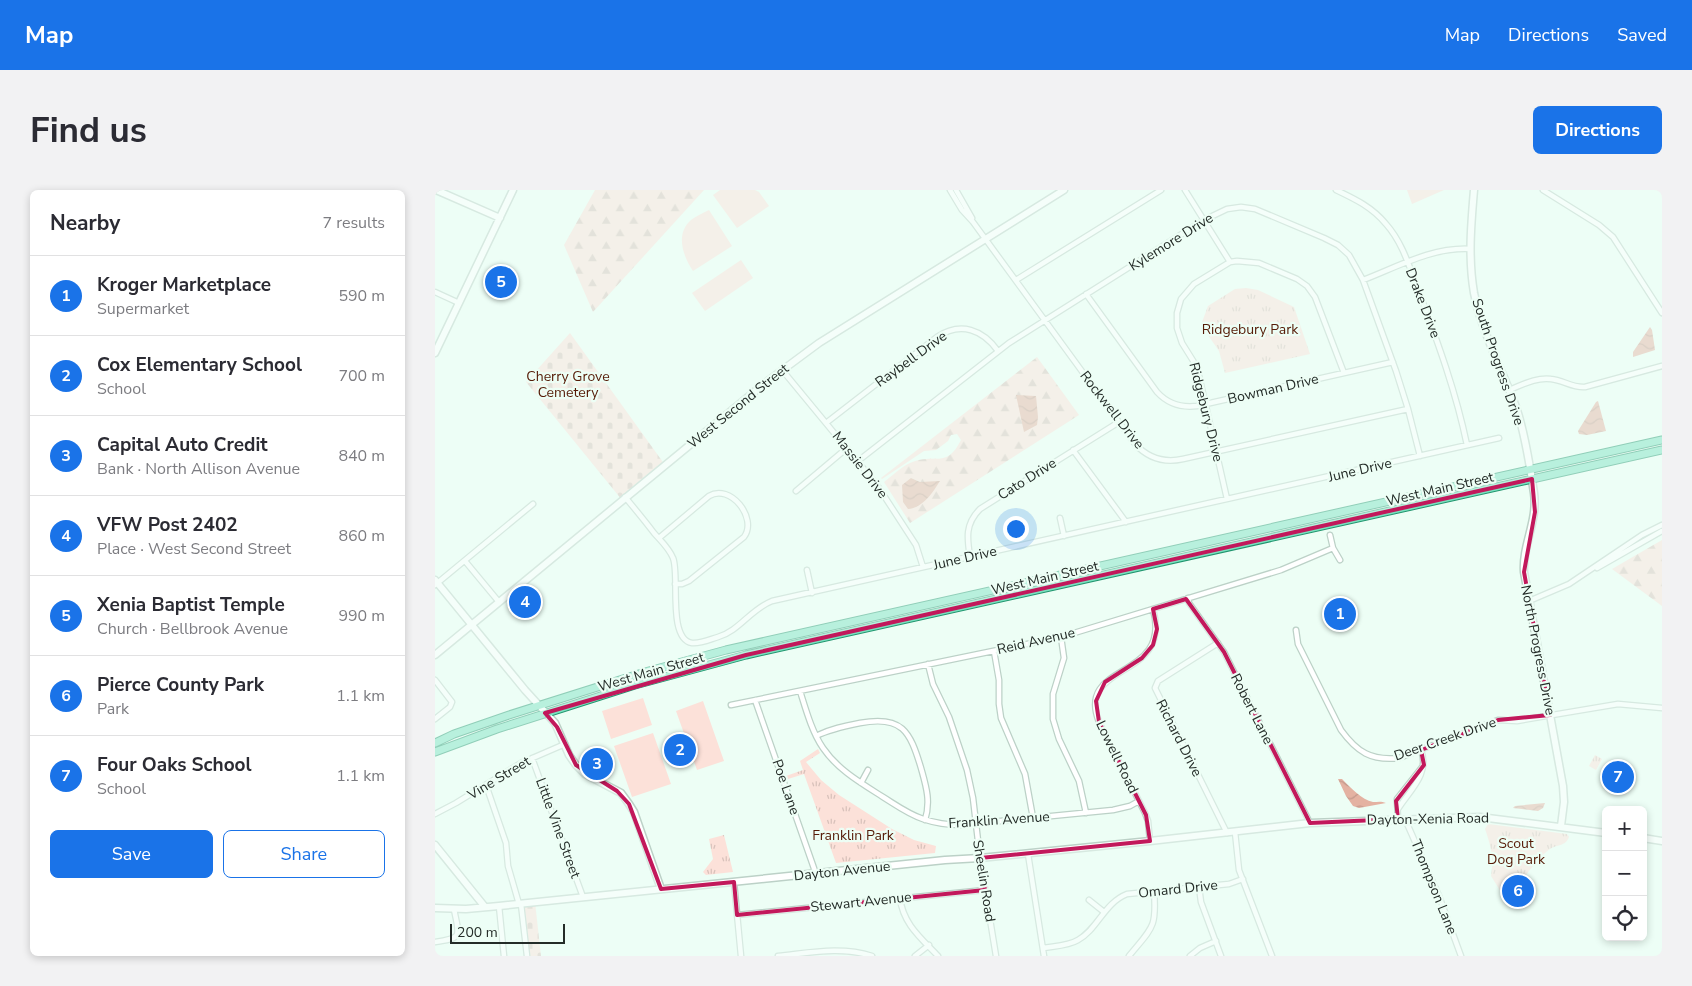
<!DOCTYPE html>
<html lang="en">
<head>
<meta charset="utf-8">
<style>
	body { margin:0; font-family:"Nunito Sans",sans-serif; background:#f2f2f3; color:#2b2b33 }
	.controls { position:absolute; right:15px; bottom:15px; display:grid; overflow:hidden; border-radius:8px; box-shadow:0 2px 8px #0003 }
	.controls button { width:45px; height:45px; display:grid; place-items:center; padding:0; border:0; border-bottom:1px solid #e1e1e2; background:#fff; color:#2b2b33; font:25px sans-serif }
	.scale { position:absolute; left:15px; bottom:12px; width:115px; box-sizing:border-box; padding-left:5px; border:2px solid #242c28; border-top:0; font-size:14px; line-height:18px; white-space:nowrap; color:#242c28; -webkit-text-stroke:4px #edfef5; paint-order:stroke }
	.you { position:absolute; left:580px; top:338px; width:18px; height:18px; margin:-12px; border:4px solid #fff; border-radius:50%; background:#1a73e8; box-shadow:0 0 0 8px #1a73e833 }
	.badge { display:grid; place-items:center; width:32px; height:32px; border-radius:50%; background:#1a73e8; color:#fff; font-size:16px; font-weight:700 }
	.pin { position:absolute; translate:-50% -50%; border:2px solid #fff; box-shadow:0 1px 5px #0006 }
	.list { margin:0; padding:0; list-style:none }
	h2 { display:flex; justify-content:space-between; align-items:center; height:65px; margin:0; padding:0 20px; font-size:21px }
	h2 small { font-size:16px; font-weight:400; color:#7c7c81 }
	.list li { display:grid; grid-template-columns:32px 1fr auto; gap:15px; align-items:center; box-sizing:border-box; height:80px; padding:0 20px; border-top:1px solid #e1e1e2 }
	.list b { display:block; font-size:19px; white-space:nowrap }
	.list p { margin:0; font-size:16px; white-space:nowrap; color:#7c7c81 }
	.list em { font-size:16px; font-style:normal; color:#7c7c81 }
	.actions { display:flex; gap:10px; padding:15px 20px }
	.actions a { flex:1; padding:11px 0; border:1px solid #1a73e8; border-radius:8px; text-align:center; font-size:18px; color:#1a73e8 }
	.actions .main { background:#1a73e8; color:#fff }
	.icon { flex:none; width:28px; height:28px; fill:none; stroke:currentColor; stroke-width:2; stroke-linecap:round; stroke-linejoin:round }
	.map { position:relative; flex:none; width:1227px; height:766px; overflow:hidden; border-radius:8px }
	header { display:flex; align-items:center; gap:30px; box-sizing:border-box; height:70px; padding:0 25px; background:#1a73e8; color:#fff }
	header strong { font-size:24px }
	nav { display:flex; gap:28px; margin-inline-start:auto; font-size:18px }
	.intro { display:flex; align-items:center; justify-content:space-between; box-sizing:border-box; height:120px; padding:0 30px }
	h1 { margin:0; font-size:35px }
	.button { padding:12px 22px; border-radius:8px; background:#1a73e8; color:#fff; font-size:18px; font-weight:700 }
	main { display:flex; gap:30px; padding:0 30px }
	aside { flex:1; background:#fff; border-radius:8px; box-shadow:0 2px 8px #0003 }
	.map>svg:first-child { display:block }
</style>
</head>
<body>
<header>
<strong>Map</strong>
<nav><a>Map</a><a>Directions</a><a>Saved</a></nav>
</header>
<div class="intro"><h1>Find us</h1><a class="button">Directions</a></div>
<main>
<aside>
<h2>Nearby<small>7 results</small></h2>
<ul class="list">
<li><span class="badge">1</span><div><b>Kroger Marketplace</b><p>Supermarket</p></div><em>590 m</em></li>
<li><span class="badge">2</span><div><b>Cox Elementary School</b><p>School</p></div><em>700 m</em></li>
<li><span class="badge">3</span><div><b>Capital Auto Credit</b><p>Bank · North Allison Avenue</p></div><em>840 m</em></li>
<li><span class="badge">4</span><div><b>VFW Post 2402</b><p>Place · West Second Street</p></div><em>860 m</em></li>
<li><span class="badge">5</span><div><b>Xenia Baptist Temple</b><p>Church · Bellbrook Avenue</p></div><em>990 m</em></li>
<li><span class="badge">6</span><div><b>Pierce County Park</b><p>Park</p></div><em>1.1 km</em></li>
<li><span class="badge">7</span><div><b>Four Oaks School</b><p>School</p></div><em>1.1 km</em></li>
</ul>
<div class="actions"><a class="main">Save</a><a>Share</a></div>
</aside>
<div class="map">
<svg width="1227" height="766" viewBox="0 0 1227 766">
	<defs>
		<pattern id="forest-firs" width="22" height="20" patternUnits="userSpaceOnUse" patternTransform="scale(1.25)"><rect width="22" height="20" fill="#fce1d9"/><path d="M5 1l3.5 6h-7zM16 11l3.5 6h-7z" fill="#d8c1ba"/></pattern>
		<pattern id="cemetery-stones" width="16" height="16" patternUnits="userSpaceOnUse" patternTransform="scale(1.25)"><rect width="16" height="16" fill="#fce1d9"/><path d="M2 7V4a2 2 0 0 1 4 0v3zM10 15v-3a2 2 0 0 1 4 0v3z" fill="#d8c1ba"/></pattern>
		<pattern id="park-tufts" width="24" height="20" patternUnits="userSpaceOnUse" patternTransform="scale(1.25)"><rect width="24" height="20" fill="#fce1d9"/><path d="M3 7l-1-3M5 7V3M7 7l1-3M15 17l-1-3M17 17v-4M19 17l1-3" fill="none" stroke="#d8c1ba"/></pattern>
		<pattern id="water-waves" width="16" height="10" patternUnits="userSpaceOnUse" patternTransform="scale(1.25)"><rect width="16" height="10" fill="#e4b2a2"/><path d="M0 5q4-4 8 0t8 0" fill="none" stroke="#c3998c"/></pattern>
	</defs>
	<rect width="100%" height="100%" fill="#edfef5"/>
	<path fill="#fce1d9" d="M285,0H320L324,2L334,16L302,38L278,5Z
		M972,0H1009L977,14Z
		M274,20L297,56L258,81C248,66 240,44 256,30C261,26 268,23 274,20Z
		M306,70L318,88L270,121L257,103Z
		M208,508L217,535L176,549L167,521Z
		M268,511L289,571L262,580L241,521Z
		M218,543L236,594L197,607L179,556Z"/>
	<path fill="url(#forest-firs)" fill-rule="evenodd" d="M160,0H269L158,122L129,55Z
		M602,167L644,225L475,333L449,292C457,286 466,277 475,273C500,262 511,280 526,250L522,244L516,245L513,251L501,260L489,261L447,289L446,288ZM476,288L485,292H493L468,312V306Z
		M1227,350V416L1177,379Z"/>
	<path fill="url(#cemetery-stones)" d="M135,143L230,275L187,310L91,192Z
		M100,712L106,766H94L89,713Z"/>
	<path fill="url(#park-tufts)" d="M811,98L823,100L859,117L875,164L790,183L784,161L766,135L773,116L800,99Z
		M383,559L385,563L371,572L386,590L404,605L457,639L479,650L501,656L500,663L401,673L369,584L353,589L351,586L368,580L365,571Z
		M1160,565L1167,569L1161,580L1154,576Z
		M1053,634L1132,644L1134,647C1130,657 1122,654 1115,659C1098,671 1088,695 1069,704L1066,702L1056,686C1059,668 1056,656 1050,639Z
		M289,645L298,682L271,685L268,682L278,669L274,649Z"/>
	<path fill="url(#water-waves)" d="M1215,137L1217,140L1220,160L1198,167V162Z
		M581,205L601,206L603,227L602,235L589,242Z
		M1163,211L1171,241L1152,245L1144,244L1143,241L1161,212Z
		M476,288L485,292L505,291C498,302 488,318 473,319L468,312L467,295Z
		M903,589H907C915,597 927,610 938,612C943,612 946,611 951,613L924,618L918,616L911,606Z
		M1110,613L1108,618L1103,621L1078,618L1080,616Z"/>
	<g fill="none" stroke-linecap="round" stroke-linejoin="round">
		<g stroke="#bcd1c7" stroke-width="7">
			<path id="street" d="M515,0L527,20L538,32L700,254C713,268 730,273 748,269L973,219
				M521,0L537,28
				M750,0L795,72
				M901,0C920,9 937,17 951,34C968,53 975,79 984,102C1003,153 1021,202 1032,255
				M1108,0L1164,35L1178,47L1227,123
				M581,90L726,0
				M928,90C962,77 997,57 1035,59
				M0,102L24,113
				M651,104L722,202C733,214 746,218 762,216L958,172
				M348,181L442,295L481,355L488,377
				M1074,200C1087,195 1101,187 1116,189C1128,190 1137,198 1150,197L1227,176
				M391,233L502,147C526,131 548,140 563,161
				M638,260L691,332
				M423,271L574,153L769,30L792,19L806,17L820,19L889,48L903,55L914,65L928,90L961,181L973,219L985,266
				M361,301L412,258
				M190,307C200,319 210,331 219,343C226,351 234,358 238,368C245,384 232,449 257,453C265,454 276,449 283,447C304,441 316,419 337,411L1064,248
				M792,309L762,177L747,153L742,138V123L746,109L759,94L795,72L802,71L824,73L862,89L872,96L880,107L909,183
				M625,328L629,346
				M895,345L898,358L905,370
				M224,348L274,306C295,293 323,328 309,347L254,391L247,394H240
				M535,367C532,348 530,334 545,319L684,232
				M30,371L64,412
				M1162,378L1227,341
				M372,380L377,403
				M0,395L98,314
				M753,408L754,413L789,462L875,633
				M1094,411L1134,394L1207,345L1227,335
				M861,440L863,454L906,540C922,562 936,571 964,568L1063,530L1082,531L1183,514L1227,518
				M626,447L629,468L618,504V529L624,549L644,591L651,623
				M783,453L723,491L720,498L792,643
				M559,461L564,490V514L566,528L590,584L598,628
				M493,474L498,494L514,527L532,580L538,608L545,668L561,766
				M0,490L17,512L15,517L0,529
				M365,501C371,520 377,542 388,558C403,580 426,593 448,607C461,615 473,624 488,629C500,633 513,635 526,635L678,620L695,616L704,611
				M320,510L381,684
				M296,515L626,447L846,380L898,358
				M381,546C395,539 410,536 425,533C467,525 475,541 486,578C491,596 496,611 490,630
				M97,568L148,707
				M426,593L433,580
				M51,595L71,653L73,676L84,714
				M963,619C975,600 995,584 986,560
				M0,624L21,613L86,573L130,554
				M963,629L962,609L988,576
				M970,629L1004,706L1026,766
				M800,642L804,680L837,766
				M715,651L713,631L710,623L664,532C640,471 738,491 718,419
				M593,664L609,766
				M299,692L306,766
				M764,697L766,712L786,766
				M465,708C468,734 486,748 503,766
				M654,710L669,722
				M86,714L92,766
				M64,716L69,766
				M302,725L550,700
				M0,752C29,748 24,746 19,719
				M608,758C619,756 633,756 643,750C663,739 669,713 692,704L794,694L808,689
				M343,766C374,763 406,756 437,766
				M480,766L494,755
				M694,766C717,738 722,738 719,701
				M755,766L765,758L781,751"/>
		</g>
		<g stroke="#bcd1c7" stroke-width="9">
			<path id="secondary" d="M1,0L65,28
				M1039,0C1036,35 1033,68 1039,103C1047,142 1067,180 1081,217C1090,243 1095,276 1099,303C1103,331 1087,355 1089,382L1128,596L1129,612L1126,636
				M0,163L78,0
				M0,390L90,500L120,533L134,565L141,575L150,584L186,603L194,614L199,622L226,699
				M0,465L330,193L384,153L629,0
				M1208,648L1227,651
				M0,655L50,717
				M0,718L31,719L64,716L510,670L545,668L715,651L875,633L1045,627L1171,643"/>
		</g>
		<g stroke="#21956e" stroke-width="9">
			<path id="primary" d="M0,553L19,544L74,525L210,482L291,460L1227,250
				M0,562L62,539L200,495L311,465L1227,260"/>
		</g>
		<use href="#street" stroke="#fff" stroke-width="4.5"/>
		<use href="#secondary" stroke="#fff" stroke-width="6"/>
		<use href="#primary" stroke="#79e1bf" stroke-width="7"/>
	</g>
	<path d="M0 0H1227V766H0ZM1097,289L1100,322L1089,382L1115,525L1063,530L986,560L989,575L961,611L963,629L875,633L789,462L751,409L718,419L722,439L718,455L707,468L670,492L661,511L664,532L711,625L715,651L545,668L550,700L302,725L299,692L226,699L194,614L182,601L141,575L122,537L110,523L311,465Z" fill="#edfef5" fill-opacity=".55" fill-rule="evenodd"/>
	<path fill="none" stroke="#c2185b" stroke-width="4" stroke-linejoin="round" d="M1097,289L1100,322L1089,382L1115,525L1063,530L986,560L989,575L961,611L963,629L875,633L789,462L751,409L718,419L722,439L718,455L707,468L670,492L661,511L664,532L711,625L715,651L545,668L550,700L302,725L299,692L226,699L194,614L182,601L141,575L122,537L110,523L311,465Z"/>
	<g text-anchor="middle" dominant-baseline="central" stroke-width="4.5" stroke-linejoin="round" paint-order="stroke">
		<g font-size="14" fill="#242c28" stroke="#edfef5">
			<text transform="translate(736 52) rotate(-32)">Kylemore Drive</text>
			<text transform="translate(988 113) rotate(69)">Drake Drive</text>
			<text transform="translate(476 169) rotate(-36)">Raybell Drive</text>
			<text transform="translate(1063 172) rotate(71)">South Progress Drive</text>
			<text transform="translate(838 199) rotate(-13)">Bowman Drive</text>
			<text transform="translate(303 216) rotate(-39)">West Second Street</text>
			<text transform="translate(677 220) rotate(52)">Rockwell Drive</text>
			<text transform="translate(771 222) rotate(76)">Ridgebury Drive</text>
			<text transform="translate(425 275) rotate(52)">Massie Drive</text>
			<text transform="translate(925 280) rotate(-13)">June Drive</text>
			<text transform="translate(592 289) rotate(-32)">Cato Drive</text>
			<text transform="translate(1005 299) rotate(-13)">West Main Street</text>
			<text transform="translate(530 368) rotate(-13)">June Drive</text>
			<text transform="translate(610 388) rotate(-13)">West Main Street</text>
			<text transform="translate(601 451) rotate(-13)">Reid Avenue</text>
			<text transform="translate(1103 460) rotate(79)">North Progress Drive</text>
			<text transform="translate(216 482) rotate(-16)">West Main Street</text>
			<text transform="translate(817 519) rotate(63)">Robert Lane</text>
			<text transform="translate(744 548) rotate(63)">Richard Drive</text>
			<text transform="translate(1010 549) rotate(-19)">Deer Creek Drive</text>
			<text transform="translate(682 567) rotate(64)">Lowell Road</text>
			<text transform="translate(64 588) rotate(-31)">Vine Street</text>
			<text transform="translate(351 597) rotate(71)">Poe Lane</text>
			<text transform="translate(993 629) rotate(-1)">Dayton-Xenia Road</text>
			<text transform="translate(564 630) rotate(-4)">Franklin Avenue</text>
			<text transform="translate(123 638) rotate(70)">Little Vine Street</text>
			<text transform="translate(407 681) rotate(-6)">Dayton Avenue</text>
			<text transform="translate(549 691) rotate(81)">Sheelin Road</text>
			<text transform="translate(999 697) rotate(68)">Thompson Lane</text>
			<text transform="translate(743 699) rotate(-6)">Omard Drive</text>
			<text transform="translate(426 712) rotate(-6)">Stewart Avenue</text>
		</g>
		<g font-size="14" fill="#561b07" stroke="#edfef5">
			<text x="815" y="139">Ridgebury Park</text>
			<text x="133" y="186">Cherry Grove<tspan x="133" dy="16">Cemetery</tspan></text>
			<text x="418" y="645">Franklin Park</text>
			<text x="1081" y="653">Scout<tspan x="1081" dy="16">Dog Park</tspan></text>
		</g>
	</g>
</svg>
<div class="controls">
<button>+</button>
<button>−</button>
<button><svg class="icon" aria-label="locate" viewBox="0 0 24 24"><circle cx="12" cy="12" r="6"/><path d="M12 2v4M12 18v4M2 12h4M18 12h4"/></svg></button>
</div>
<div class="scale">200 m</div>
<div class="you"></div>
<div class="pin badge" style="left:905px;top:424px">1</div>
<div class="pin badge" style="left:245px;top:560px">2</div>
<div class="pin badge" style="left:162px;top:574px">3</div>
<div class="pin badge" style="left:90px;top:412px">4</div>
<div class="pin badge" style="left:66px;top:92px">5</div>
<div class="pin badge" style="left:1083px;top:701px">6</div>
<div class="pin badge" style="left:1183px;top:587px">7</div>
</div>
</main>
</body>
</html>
